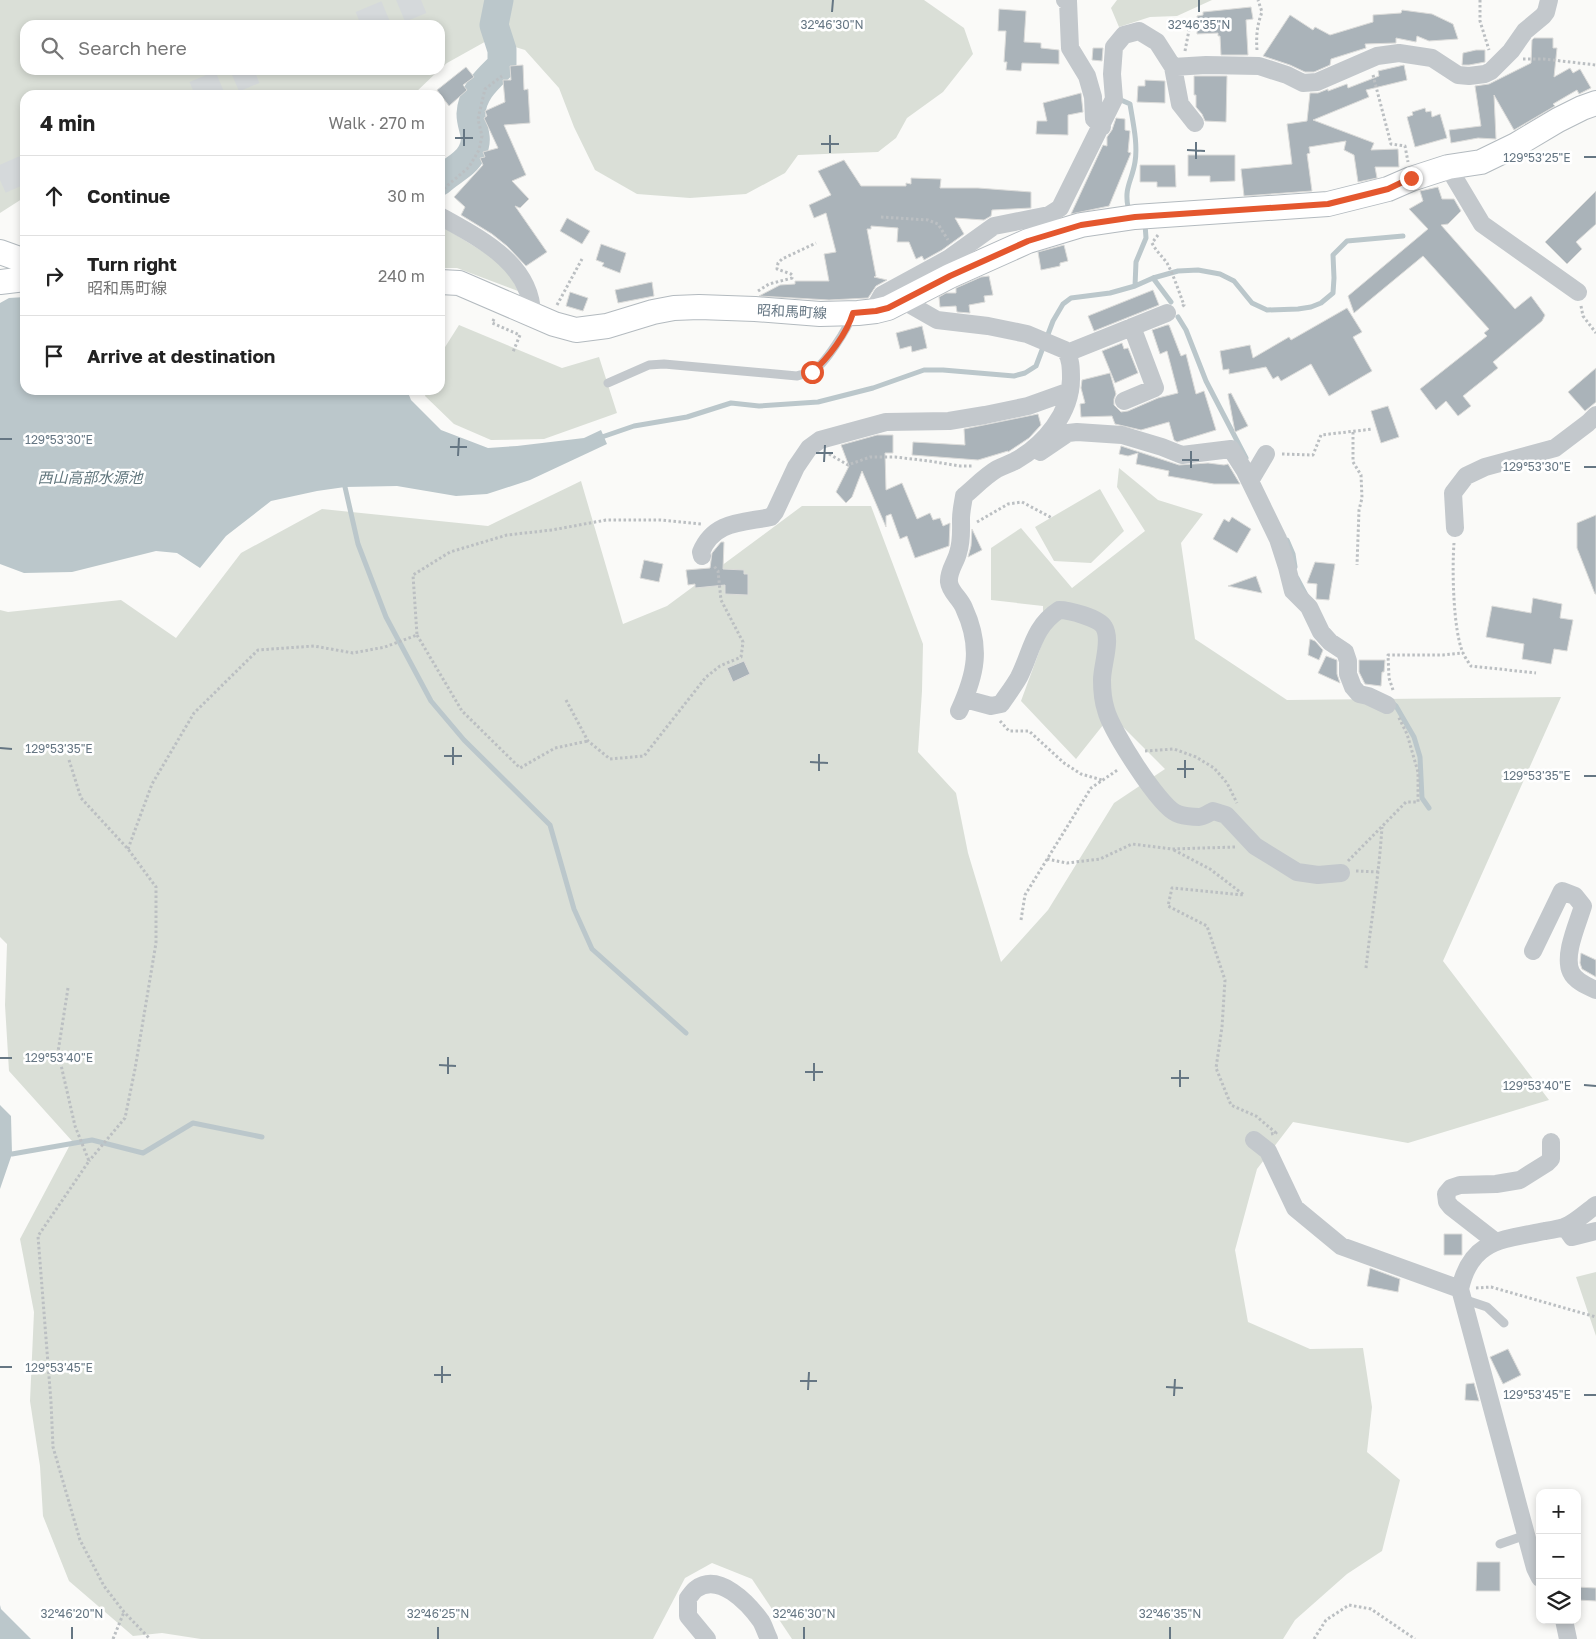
<!DOCTYPE html>
<html lang="en">
<head>
<meta charset="utf-8">
<style>
	body { margin:0; font-family:"Golos Text","Noto Sans JP",sans-serif; background:#f6f6f6; color:#222 }
	.controls { position:absolute; right:15px; bottom:15px; display:grid; overflow:hidden; border-radius:10px; box-shadow:0 2px 8px #0003 }
	.controls button { width:45px; height:45px; display:grid; place-items:center; padding:0; border:0; border-bottom:1px solid #e0e0e0; background:#fff; color:#222; font:25px sans-serif }
	.stop { position:absolute; width:15px; height:15px; margin:-11px; border:4px solid #e4572e; border-radius:50%; background:#fff }
	.stop.end { background:#e4572e; border-color:#fff; box-shadow:0 1px 5px #0008 }
	.list { margin:0; padding:0; list-style:none }
	h2 { display:flex; justify-content:space-between; align-items:center; height:65px; margin:0; padding:0 20px; font-size:21px }
	h2 small { font-size:16px; font-weight:400; color:#767676 }
	.list li { display:grid; grid-template-columns:32px 1fr auto; gap:15px; align-items:center; box-sizing:border-box; height:80px; padding:0 20px; border-top:1px solid #e0e0e0 }
	.list b { display:block; font-size:19px; white-space:nowrap }
	.list p { margin:0; font-size:16px; white-space:nowrap; color:#767676 }
	.list em { font-size:16px; font-style:normal; color:#767676 }
	.icon { flex:none; width:28px; height:28px; fill:none; stroke:currentColor; stroke-width:2; stroke-linecap:round; stroke-linejoin:round }
	.map { position:relative; flex:none; width:1596px; height:1639px; overflow:hidden }
	.search { position:absolute; background:#fff; box-shadow:0 2px 8px #0003; left:20px; top:20px; width:425px; height:55px; display:flex; align-items:center; gap:12px; box-sizing:border-box; padding:0 18px; border-radius:15px; color:#767676; font-size:19px }
	.panel { position:absolute; background:#fff; box-shadow:0 2px 8px #0003; left:20px; top:90px; width:425px; height:305px; border-radius:15px }
	.map>svg:first-child { display:block }
</style>
</head>
<body>
<div class="map">
<svg width="1596" height="1639" viewBox="0 0 1596 1639">
	<rect width="100%" height="100%" fill="#fafaf8"/>
	<path fill="#dadfd7" d="M0,0H924L964,28L973,54L943,92L907,118L896,138L878,152L798,155L785,173L746,194L690,198L637,194L595,170L574,127L559,88L525,50L490,39L447,63L440,69V25H25V70H439L413,95H25V197L0,213Z
		M1117,0H1212L1177,16L1150,17L1119,27L1111,8Z
		M440,225L506,266L518,291L457,268H440Z
		M459,325L562,368L599,357L617,413L544,439L491,440L454,424L425,396L427,390H440V355Z
		M1119,468L1158,500L1203,514L1181,543L1195,639L1287,700L1561,697L1443,961L1549,1100L1408,1143L1293,1122L1257,1169L1235,1250L1248,1322L1310,1349L1363,1348L1372,1407L1367,1452L1400,1480L1382,1551L1347,1574L1295,1620L1283,1639H792L752,1579L712,1563L685,1578L653,1639H201L162,1633L133,1636L69,1581L43,1516L40,1466L30,1401L34,1312L20,1239L72,1141L9,1071L5,1005L7,944L0,937V610L8,612L121,600L176,638L241,553L322,509L488,526L581,481L623,624L667,606L802,506H871L923,644L922,691L918,752L956,793L968,853L1001,962L1048,910L1114,803L1165,769L1111,715L1076,759L1021,701L1043,641V606L991,600V548L1021,528L1072,588L1145,531L1117,487Z
		M1100,489L1124,531L1091,563L1054,561L1035,527Z
		M1596,1272V1336L1576,1277Z"/>
	<path fill="#bbc7cb" d="M25,297V390H407L411,400L441,430L488,448L517,446L584,438L601,430L607,444L530,480L487,494L456,496L397,486L345,487L317,491L271,501L226,536L200,568L177,553L156,551L72,572L24,573L0,564V303L9,298Z
		M0,1105L11,1116L12,1154L0,1189Z
		M0,1605L1,1609L31,1639H0Z"/>
	<g fill="none" stroke-linecap="round" stroke-linejoin="round">
		<path stroke="#bbc7cb" stroke-width="5" d="M1121,100L1130,104C1133,123 1138,144 1135,162C1132,181 1124,187 1128,207
			M1153,278L1171,302
			M1135,286L1136,262L1146,238L1145,224
			M1178,317L1186,330L1206,381L1246,458
			M599,438L634,426L687,417L731,403L759,406L818,402L873,388L924,370H943L1014,376L1025,373L1036,366L1053,321L1063,304L1071,298L1110,293L1135,286L1153,278L1178,271L1198,270L1220,274L1234,281L1252,303L1267,310L1298,309L1311,307L1321,303L1333,293L1334,278L1333,255L1347,241L1403,236
			M345,487L358,544L386,617L431,701L464,740L550,825L574,909L592,949L686,1033
			M1287,540L1293,554L1295,567
			M1297,578L1306,595
			M1391,702L1396,706L1414,737L1420,757L1422,798L1429,808
			M12,1154L92,1140L143,1153L193,1123L262,1137"/>
		<path stroke="#bbc7cb" stroke-width="29" d="M440,181C450,171 466,165 472,152C480,137 471,128 471,114C472,92 488,79 502,65V50L494,25L499,0"/>
	</g>
	<path fill="#aab3b9" stroke="#dcdcda" d="M1251,7L1253,19L1246,20L1248,55H1221L1220,36H1218V33L1197,34V16L1203,15V12Z
		M999,9L1026,11L1024,42L1041,43V48L1059,50V64L1022,63L1021,71L1006,70L1007,62H1004L1006,31H998Z
		M1402,10L1432,14L1453,24L1458,39L1429,41L1417,36L1416,42L1396,38V43L1365,44L1366,48L1331,59L1330,65L1314,72H1305L1290,65L1263,56L1290,15L1313,30L1315,27L1330,35L1373,22V15L1401,13Z
		M1534,38H1553V48H1557L1554,77L1570,68L1573,73L1580,69L1591,88L1579,94L1577,90L1553,104L1555,106L1514,130L1494,95L1496,139L1478,138L1451,143L1449,130L1481,126L1475,86L1489,84L1531,63L1532,40Z
		M1093,48H1103L1102,61L1092,60Z
		M1476,50H1485V62L1469,65H1462L1463,53Z
		M523,65L524,90L528,89L530,123L504,125L526,175L512,181L529,199L520,208L515,206L547,252L526,266L507,246L492,234L461,215L465,207L454,197L483,165L480,158L485,157L483,152L498,148L484,118L487,116L485,111L505,102L503,80H511L510,66Z
		M1404,65L1407,80L1366,90L1369,97L1313,120L1374,143L1371,150L1398,149L1399,167H1375L1377,178L1358,182L1354,155L1344,150L1346,141L1309,147L1310,153L1307,154L1312,191L1244,196L1241,169L1292,164L1287,124L1307,121L1310,93H1318L1328,89V91L1347,84L1348,88L1379,76L1378,71Z
		M466,67L474,77L463,85L467,90L449,106L437,90Z
		M1194,76H1227L1226,122L1205,121L1202,114L1196,107V95H1194Z
		M1145,80L1165,81V103L1137,102L1138,86H1145Z
		M1081,93L1083,112L1068,115V135L1036,134L1037,121H1047L1043,103Z
		M1425,108L1426,112L1431,111L1432,117L1440,114L1447,138L1415,147L1407,117L1413,115L1412,112Z
		M1116,118L1125,119V130L1130,131L1128,152L1131,153L1109,206L1071,214L1103,145L1107,146V137L1112,130Z
		M1188,155H1235V181L1210,182V176H1188Z
		M844,160L861,186H906V183L911,184V178L941,179L940,188H978L1031,192V208L992,210L991,216L984,220L955,218L964,234L942,250L924,260L922,256L916,259L909,242H897L898,228L871,226V229H867L876,276L874,277L887,280L876,286L868,298L829,300L759,296L780,285L795,284V281H829L824,254L836,252L826,213L814,218L809,205L831,195L818,171Z
		M1140,165H1175L1176,187H1157V182H1140Z
		M1438,187L1442,199H1454L1461,211L1448,224L1441,225L1515,309L1531,296L1545,315L1542,321L1493,362L1498,368L1463,396L1471,406L1458,416L1446,401L1436,410L1420,389L1487,336L1484,333L1489,329L1423,256L1354,313L1348,296L1428,229L1409,209L1423,201L1420,191Z
		M1596,191V224L1576,242L1582,249L1567,264L1545,242Z
		M567,218L590,231L582,244L560,231Z
		M601,244L626,253L620,273L602,266L604,263L596,260Z
		M1064,245L1068,261L1060,263V266L1041,270L1038,252Z
		M989,276L993,295L984,296L985,302L969,305L970,313L957,312L956,306L940,307L939,297L946,293H956V288L981,277Z
		M652,282L654,296L618,303L615,290Z
		M1153,290L1159,305L1094,331L1088,316Z
		M570,292L588,298L583,311L566,306Z
		M1347,308L1362,332L1353,337L1372,371L1329,396L1311,364L1281,381L1278,376L1273,379L1266,367L1229,374V369L1223,370L1220,351L1250,345L1253,358L1289,337L1291,340Z
		M1167,325H1169L1181,356L1186,354L1196,394L1204,391L1216,430L1177,442L1174,440L1169,422L1141,430L1115,424L1112,416L1081,417L1080,404L1085,403L1081,388L1082,380L1110,373L1116,394L1114,399V405L1121,412L1128,411L1158,398L1178,393L1167,351L1160,354L1152,330Z
		M922,326L927,348L912,352L911,346L900,349L896,333Z
		M1122,343L1124,349L1128,348L1138,373L1115,383L1102,351Z
		M1596,368V402L1585,411L1568,392Z
		M1231,393L1248,426L1235,432L1228,394Z
		M1388,406L1399,437L1381,443L1371,411Z
		M1038,414L1041,425L1029,438L1008,452V451L978,460L912,455L913,442L965,445L964,429Z
		M877,435H893V453H885L886,490L902,483L917,519L930,513L933,520L940,518L943,526L950,523L949,546L915,558L907,536L900,539L891,514L886,516V527L862,471L852,497L846,503L836,492L849,466L841,445Z
		M1121,446L1179,465L1208,463L1224,465L1228,464L1240,484H1214L1168,476L1169,471L1136,464L1138,453L1128,456L1119,454Z
		M1596,515V594H1595L1577,548V523Z
		M1232,517L1251,529L1237,553L1213,539L1224,519L1229,522Z
		M972,529L982,550L968,557L971,546Z
		M721,542H724L723,569L744,570V574H748V595L725,594V585L695,588V584L688,585L686,570L710,568L712,553Z
		M644,560L663,564L659,582L640,578Z
		M1315,562L1335,564L1329,600L1316,599L1317,584L1307,583Z
		M1256,576L1262,593L1228,586Z
		M1533,598L1562,604L1560,618L1573,620L1567,651L1554,649L1551,664L1522,659L1524,644L1486,637L1492,606L1531,613Z
		M1310,639L1315,641L1323,650L1319,660L1308,655Z
		M1326,656L1337,660V674L1340,683L1318,673Z
		M1359,660H1385L1384,672H1382L1381,686L1365,684L1359,672Z
		M744,661L750,674L733,682L727,668Z
		M1581,953L1596,960V977L1582,969L1580,963Z
		M1444,1234H1462V1255H1444Z
		M1370,1268L1400,1279L1398,1292L1367,1286Z
		M1508,1349L1521,1375L1503,1384L1490,1357Z
		M1474,1383L1479,1401L1465,1400L1466,1384Z
		M1477,1562H1500V1591H1476Z
		M1577,1587L1596,1588V1601L1577,1600Z"/>
	<g fill="none" stroke-linecap="round" stroke-linejoin="round">
		<path stroke="#d5d9db" stroke-width="28" stroke-dasharray="28 14" stroke-linecap="butt" d="M361,25L421,0
			M195,95L254,70
			M0,180L25,169"/>
		<g stroke="#b3babf" stroke-width="26">
			<path id="secondary" d="M0,252L25,261
				M0,282L25,279
				M440,282L459,283L554,324L576,330L607,326L653,312L674,308L699,307L755,309L820,314L858,313L876,311L888,308L950,276L1028,241L1081,225L1135,217L1328,204L1388,189L1411,179L1448,167L1481,162L1516,145L1558,120L1582,108L1596,103"/>
		</g>
		<path stroke="#bbbfc2" stroke-width="3" stroke-dasharray="2.5 2.5" stroke-linecap="butt" d="M1480,0V21L1489,50
			M1257,50C1256,37 1257,25 1262,12L1258,0
			M1185,51L1190,25
			M1523,59H1544L1596,65
			M1373,75L1391,144L1405,146L1408,162
			M440,192L469,167L479,150L482,136L478,119L485,89L502,76
			M881,217L928,220L938,224L948,240
			M1158,235L1152,243C1156,251 1162,256 1167,263C1174,276 1179,292 1184,305L1181,307
			M758,291L769,284L792,278V275L791,274L777,269L778,263L782,259L816,243
			M557,305L582,259
			M1581,306L1583,316L1596,333
			M494,319L492,323L520,335L513,352
			M1353,432V462L1361,475L1362,498L1359,510L1357,565
			M829,454L848,465L870,457H895L929,461L960,466H973
			M1282,454L1313,455L1321,435L1373,429
			M977,522L1008,504L1022,502L1052,518
			M1454,543C1452,569 1453,630 1463,653C1465,657 1468,662 1471,666L1536,673
			M417,635L462,711L520,768L555,748L588,741
			M1393,690L1389,678L1388,655H1443L1463,653
			M566,700L588,741L610,759L644,756L706,677L720,666L741,657L743,642L721,600L718,571L714,566
			M1000,721L1009,731H1029L1064,763L1081,774L1102,780
			M1145,751L1174,749L1196,757L1214,768L1227,783L1237,803
			M69,760L81,798L128,849L156,887V943L135,1069L125,1118L89,1161
			M1235,847L1172,849L1210,869L1244,895L1172,888L1168,906L1207,926L1225,980L1222,1027L1216,1068L1231,1105L1256,1116L1276,1133L1271,1134
			M128,849L152,784L194,713L258,650L314,646L353,653L385,647L417,635L413,575L450,552L507,535L552,530L606,520H661L701,524
			M1047,859L1067,863L1100,859L1132,844L1172,849
			M1348,861L1406,802H1418V772L1407,734L1398,716
			M1356,871L1379,872
			M1021,920L1025,895L1091,788L1119,769
			M1366,968C1371,921 1379,875 1382,827
			M68,988L58,1052L75,1126L89,1161L38,1236L51,1402L53,1447L80,1540L104,1586L124,1612L150,1639
			M1476,1288L1491,1287L1596,1317
			M113,1639L124,1612
			M1314,1639L1326,1620L1349,1605L1371,1609L1415,1639"/>
		<path stroke="#c3c8cc" stroke-width="9" d="M608,383L649,365L664,364L797,376C802,374 809,374 813,371C825,364 848,328 852,315
			M1463,1299L1487,1307L1504,1323
			M1500,1544L1526,1535"/>
		<path stroke="#c3c8cc" stroke-width="18" d="M1065,0L1068,1L1070,48L1087,76L1093,97L1094,119L1102,127
			M1173,67L1180,104L1195,123
			M1448,167L1482,224L1578,292
			M440,216C479,238 531,263 532,314
			M902,300L937,320L988,326L1027,334L1065,350C1071,358 1071,369 1071,379C1071,413 1044,445 1015,461C1009,464 1003,466 997,469C985,476 975,487 964,496C963,503 961,511 961,519C961,531 962,541 958,553C956,562 948,571 949,582C950,592 960,598 964,608C982,647 976,674 959,711
			M876,311L878,302L882,295L948,259L994,226L1049,215L1060,208L1114,99L1112,74L1114,47L1124,35L1139,31L1157,42L1173,67L1206,65L1259,66L1287,75L1303,83L1317,82L1377,56L1399,53L1432,58L1458,75L1469,76L1485,74L1491,71L1511,51L1525,31L1543,16L1546,12L1549,0
			M1067,353L1167,313
			M1124,401L1155,388L1132,327
			M1040,452L1068,433L1077,432L1122,435L1162,447L1182,455L1231,449L1245,471L1278,539L1287,567L1293,591L1309,607L1321,632L1330,642L1345,652L1348,661V674L1353,687L1359,694L1368,696L1387,705
			M1250,481L1266,454
			M1455,528L1453,493L1466,476L1485,467L1555,448L1588,423L1596,415
			M702,556L701,552C714,521 741,523 771,517L775,512L796,467L809,448L820,440L886,422L949,421L985,415L1028,406L1070,391
			M965,699L991,706L1001,704C1007,695 1014,686 1019,677C1032,651 1033,627 1059,610C1069,610 1099,618 1104,627C1112,640 1102,665 1102,680C1102,689 1103,701 1106,710C1111,730 1159,806 1176,813C1181,816 1194,817 1199,817C1203,817 1209,813 1213,811L1226,815L1255,846L1297,872L1318,875L1341,873
			M1533,951L1562,891L1575,896L1583,906C1578,923 1563,955 1571,972C1575,981 1587,986 1596,990
			M1254,1140L1268,1151L1295,1208L1341,1246L1460,1289
			M1565,1227L1572,1237L1596,1231
			M1496,1242L1451,1207L1447,1202L1446,1194L1451,1188L1460,1185L1496,1184L1520,1180L1547,1163L1551,1159V1142
			M1540,1578L1535,1568L1460,1289C1471,1239 1502,1240 1545,1231C1551,1230 1558,1229 1564,1227C1575,1223 1586,1212 1596,1205
			M1564,1620L1568,1639
			M707,1639L688,1616V1598C690,1596 693,1591 696,1589C719,1572 748,1603 761,1621C764,1626 766,1633 769,1639"/>
		<use href="#secondary" stroke="#fff" stroke-width="24"/>
	</g>
	<g fill="none" stroke-linecap="round" stroke-linejoin="round">
		<path stroke="#e4572e" stroke-width="6" d="M812,372C828,359 847,333 853,313L876,311L888,308L950,276L1028,241L1081,225L1135,217L1328,204L1388,189L1411,178"/>
	</g>
	<path fill="none" stroke="#657683" stroke-width="2" d="M832,12L833,0M1199,12V0M455,138H473M821,144H839M464,146V129M1187,150L1205,151M830,153V135M1584,157H1596M1196,159V142M0,439H12M450,447H467M816,453H833M458,456L459,438M1182,460H1199M824,462L825,445M1584,467H1596M1191,468V451M0,748L12,749M444,756H462M810,762L828,763M453,765V747M1177,769H1194M819,771V754M1584,776H1596M1185,778V760M0,1058H12M439,1065L456,1066M805,1072H823M448,1074V1057M1171,1078H1189M814,1081V1063M1584,1085L1596,1086M1180,1087V1070M0,1367H12M434,1375H451M800,1381H817M442,1383V1366M1166,1387L1183,1388M808,1390L809,1372M1584,1395H1596M1174,1396L1175,1379M72,1639V1627M438,1639V1627M804,1639V1627M1170,1639V1627"/>
	<g text-anchor="middle" dominant-baseline="central" stroke-width="5" stroke-linejoin="round" paint-order="stroke">
		<g font-size="14" fill="#657683" stroke="#fff">
			<text transform="translate(792 311) rotate(3)">昭和馬町線</text>
		</g>
		<g font-size="15" font-style="italic" fill="#60757c" stroke="#fff">
			<text x="90" y="477">西山高部水源池</text>
		</g>
	</g>
	<g font-size="12" text-anchor="middle" fill="#657683" stroke="#fff" stroke-width="5" stroke-linejoin="round" paint-order="stroke">
		<text x="832" y="29">32°46'30"N</text>
		<text x="1199" y="29">32°46'35"N</text>
		<text x="1537" y="162">129°53'25"E</text>
		<text x="59" y="444">129°53'30"E</text>
		<text x="1537" y="471">129°53'30"E</text>
		<text x="59" y="753">129°53'35"E</text>
		<text x="1537" y="780">129°53'35"E</text>
		<text x="59" y="1062">129°53'40"E</text>
		<text x="1537" y="1090">129°53'40"E</text>
		<text x="59" y="1372">129°53'45"E</text>
		<text x="1537" y="1399">129°53'45"E</text>
		<text x="72" y="1618">32°46'20"N</text>
		<text x="438" y="1618">32°46'25"N</text>
		<text x="804" y="1618">32°46'30"N</text>
		<text x="1170" y="1618">32°46'35"N</text>
	</g>
</svg>
<div class="controls">
<button>+</button>
<button>−</button>
<button><svg class="icon" aria-label="layers" viewBox="0 0 24 24"><path d="M12 4l9 5-9 5-9-5zM3 14l9 5 9-5"/></svg></button>
</div>
<div class="stop" style="left:812px;top:372px"></div>
<div class="stop end" style="left:1411px;top:178px"></div>
<div class="search"><svg class="icon" aria-label="search" viewBox="0 0 24 24"><circle cx="10" cy="10" r="6"/><path d="M15 15l6 6"/></svg>Search here</div>
<section class="panel">
<h2>4 min<small>Walk · 270 m</small></h2>
<ul class="list">
<li><svg class="icon" aria-label="ahead" viewBox="0 0 24 24"><path d="M12 20V5M6 11l6-6 6 6"/></svg><div><b>Continue</b></div><em>30 m</em></li>
<li><svg class="icon" aria-label="right" viewBox="0 0 24 24"><path d="M7 20v-9h11M14 6l5 5-5 5"/></svg><div><b>Turn right</b><p>昭和馬町線</p></div><em>240 m</em></li>
<li><svg class="icon" aria-label="arrive" viewBox="0 0 24 24"><path d="M6 21V4h12l-3 4 3 4H6"/></svg><div><b>Arrive at destination</b></div></li>
</ul>
</section>
</div>
</body>
</html>
